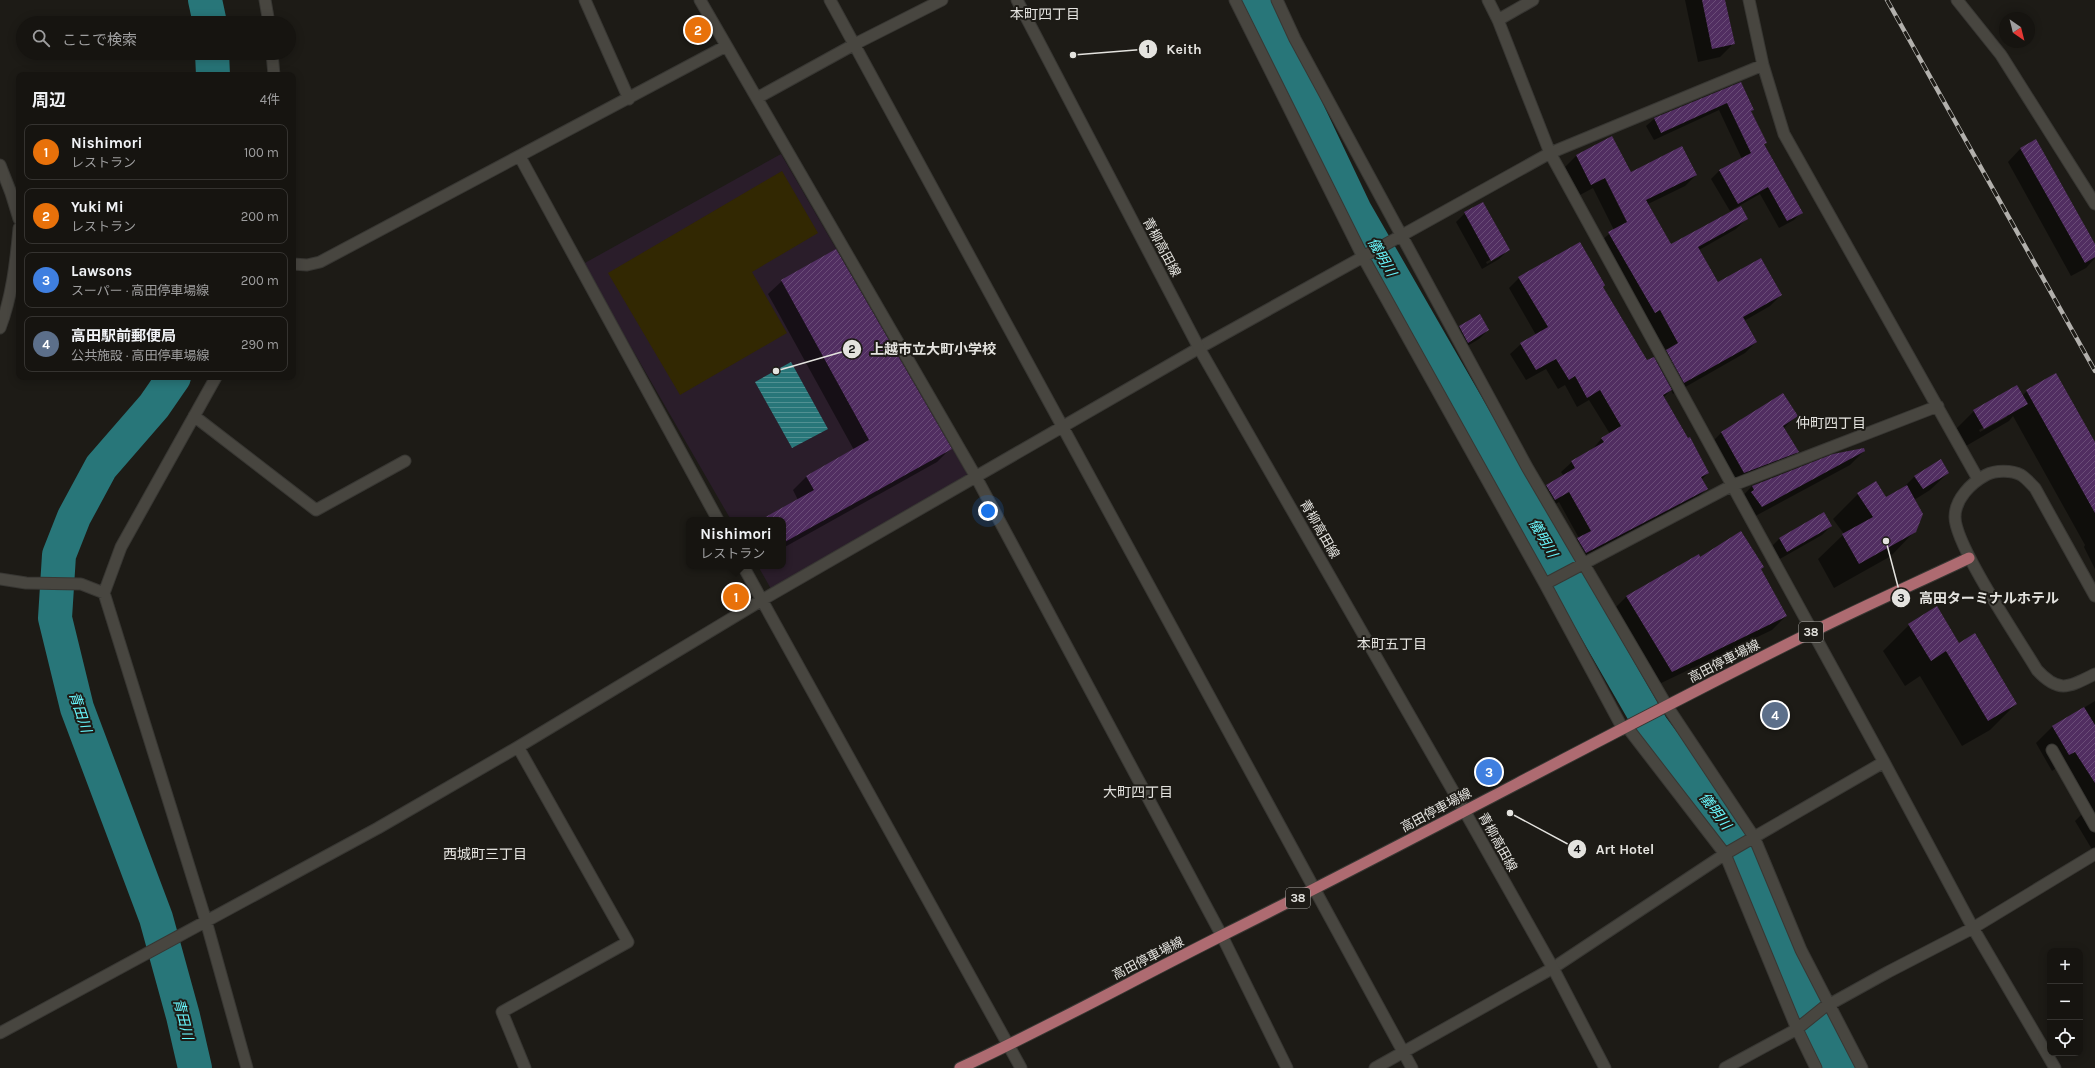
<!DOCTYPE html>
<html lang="ja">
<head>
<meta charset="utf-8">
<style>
	body { margin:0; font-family:Karla,"Noto Sans JP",sans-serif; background:#23211e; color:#f1f3f6 }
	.controls { position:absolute; right:12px; bottom:12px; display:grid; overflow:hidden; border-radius:8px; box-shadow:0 2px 10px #0003 }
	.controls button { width:36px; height:36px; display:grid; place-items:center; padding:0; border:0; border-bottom:1px solid #353330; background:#161410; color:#f1f3f6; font:20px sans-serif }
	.compass { position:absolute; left:1999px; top:12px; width:36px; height:36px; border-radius:50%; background:#161410; box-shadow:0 2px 10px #0003; rotate:145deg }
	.you { position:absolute; left:988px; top:511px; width:14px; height:14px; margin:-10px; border:3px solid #fff; border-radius:50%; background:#1a73e8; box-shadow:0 0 0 6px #1a73e833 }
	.badge { display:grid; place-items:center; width:26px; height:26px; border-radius:50%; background:#db2777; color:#fff; font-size:13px; font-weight:700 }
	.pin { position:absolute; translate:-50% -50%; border:2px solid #fff; box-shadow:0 1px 4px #0006 }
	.popup { position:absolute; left:686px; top:517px; width:100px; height:52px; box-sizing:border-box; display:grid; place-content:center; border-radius:8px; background:#161410; filter:drop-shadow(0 1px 3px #0005); font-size:13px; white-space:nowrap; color:#9e9e9f }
	.popup b { font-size:15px; color:#f1f3f6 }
	.popup::after { content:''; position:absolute; left:50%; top:100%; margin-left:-8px; border:8px solid transparent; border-top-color:#161410 }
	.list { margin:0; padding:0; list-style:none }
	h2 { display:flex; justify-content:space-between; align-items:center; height:52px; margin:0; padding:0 16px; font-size:17px }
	h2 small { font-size:13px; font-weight:400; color:#9e9e9f }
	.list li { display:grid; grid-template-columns:26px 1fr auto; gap:12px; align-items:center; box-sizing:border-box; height:56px; margin:0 8px 8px; padding:0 8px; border:1px solid #353330; border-radius:8px }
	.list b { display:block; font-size:15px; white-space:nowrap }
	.list p { margin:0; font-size:13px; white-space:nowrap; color:#9e9e9f }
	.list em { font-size:13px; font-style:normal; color:#9e9e9f }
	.icon { flex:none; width:22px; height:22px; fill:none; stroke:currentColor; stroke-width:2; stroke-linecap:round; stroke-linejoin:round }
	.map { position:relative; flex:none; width:2095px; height:1068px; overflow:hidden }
	.search { position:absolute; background:#161410; box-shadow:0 2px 10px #0003; left:16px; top:16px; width:280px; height:44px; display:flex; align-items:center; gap:10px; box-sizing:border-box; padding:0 14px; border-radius:22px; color:#9e9e9f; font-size:15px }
	.panel { position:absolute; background:#161410; box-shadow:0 2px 10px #0003; left:16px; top:72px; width:280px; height:308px; border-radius:8px }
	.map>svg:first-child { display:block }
</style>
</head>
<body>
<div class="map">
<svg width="2095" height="1068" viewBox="0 0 2095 1068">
	<defs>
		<pattern id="water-rules" width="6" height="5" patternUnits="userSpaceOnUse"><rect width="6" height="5" fill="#287679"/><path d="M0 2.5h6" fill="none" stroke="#519092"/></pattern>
		<pattern id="building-hatch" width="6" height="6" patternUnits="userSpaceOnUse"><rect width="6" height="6" fill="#512e61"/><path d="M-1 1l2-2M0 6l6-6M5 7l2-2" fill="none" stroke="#6a4c77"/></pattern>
	</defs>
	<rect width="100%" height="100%" fill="#1d1b16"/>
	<path fill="#2a1d2a" d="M781,154L970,479L775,596L758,566H783V520H731L583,264Z"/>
	<path fill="#322802" d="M782,171L818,233L752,272L787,333L680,395L608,273Z"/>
	<path fill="url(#water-rules)" d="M791,362L828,429L792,448L755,382Z"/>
	<path fill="#0007" fill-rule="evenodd" d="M1685,0H1724L1734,43L1720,57L1698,62Z
		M1740,83L1753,110L1751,112L1764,144L1802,212L1794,220L1779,228L1760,194L1730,211L1711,179L1719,171L1742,159L1719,110L1654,140L1646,126L1654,119Z
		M1612,137L1631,173L1696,175L1685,186L1648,204L1671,246L1747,218L1736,229L1699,250L1718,283L1781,295L1770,306L1744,321L1756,342L1745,353L1673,394L1671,390L1664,397L1708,473L1701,480L1706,489L1696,499L1575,563L1567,549L1579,538L1559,502L1544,510L1536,496L1546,486L1564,476L1561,472L1572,462L1592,450L1602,438L1610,434L1589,400L1577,407L1565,385L1558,389L1546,369L1526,380L1510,354L1521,344L1536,335L1509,288L1519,278L1602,287L1647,362H1655L1666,351L1649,321L1644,324L1597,244L1614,230L1593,188L1580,195L1565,167L1576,156Z
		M2021,148L2095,246V258L2086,268L2071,276L2008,162Z
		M1465,213L1508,250L1499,259L1482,269L1456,222ZM1499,255V257L1487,264L1486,262Z
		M782,281L950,449L937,462L783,548V520H762L798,500L793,490L806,477L854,450L768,294Z
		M1479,316L1488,330L1479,339L1459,351L1451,336L1459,327Z
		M2027,391L2095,444V569L2084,547L2085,545L2013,416L2009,421L1966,446L1956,429L1974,411L2022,396ZM2007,414V417L1980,432L1979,430Z
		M1783,395L1796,416L1783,429L1797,452L1786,464L1733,484L1710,444L1721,433Z
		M1864,451L1850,465L1748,520L1739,500L1752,486Z
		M1948,473L1930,490L1914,500L1915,531L1891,556L1834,588L1818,559L1844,534L1833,519L1858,494L1876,483L1886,499L1902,489L1915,476Z
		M1831,526L1822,535L1778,560L1771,547L1780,538Z
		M1698,555L1700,558L1760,570L1786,616L1772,630L1657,685L1612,611L1626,597Z
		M1909,625L1959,644L2016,704L1990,730L1962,746L1920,676L1905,686L1883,651Z
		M2095,701V850L2093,851L2075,821L2086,810L2058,767L2052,771L2036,743L2052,727Z"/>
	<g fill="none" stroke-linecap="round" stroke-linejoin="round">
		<path stroke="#287679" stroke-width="34" d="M205,0L210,23
			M1255,0L1355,211L1652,727L1752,861L1825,1041L1840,1068
			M212,53L213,75
			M174,377L154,406L101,467L74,517L59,555L55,618L77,708L156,918L183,1016L195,1068"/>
	</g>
	<path fill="url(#building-hatch)" d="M1702,0H1725L1735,44L1712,49Z
		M1741,82L1754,110L1751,111L1767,143L1764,144L1803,213L1787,221L1768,187L1738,204L1719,170L1751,153L1727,103L1661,133L1654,118Z
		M1612,136L1631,172L1682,146L1697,175L1646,200L1671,244L1741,206L1748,219L1698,247L1718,282L1761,258L1782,295L1743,317L1757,342L1684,383L1666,350L1678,343L1660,310L1655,313L1608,232L1627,222L1605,178L1591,185L1576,155Z
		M2036,139L2095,244V257L2085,263L2020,148Z
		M1483,202L1510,250L1491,261L1464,212Z
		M1580,242L1605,285L1603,287L1647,360L1654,357L1672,390L1663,395L1688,438L1690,437L1709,473L1701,477L1708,489L1586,553L1577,538L1591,531L1569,492L1555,500L1546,485L1575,468L1571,461L1604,442L1601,438L1621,426L1600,390L1587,398L1575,376L1569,380L1556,359L1536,370L1520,343L1548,327L1518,277Z
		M836,249L952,449L783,543V520H760L814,490L806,476L869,440L781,280Z
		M1480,314L1489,330L1468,343L1459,326Z
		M2056,373L2095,442V513L2026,390Z
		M2017,385L2028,404L1984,429L1973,410Z
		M1783,393L1798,416L1783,426L1799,452L1744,473L1721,432Z
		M1864,448L1865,451L1762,507L1751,492L1754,490L1752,486L1833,454Z
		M1941,459L1949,473L1923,489L1914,476Z
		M1876,481L1886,497L1907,485L1923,514L1916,532L1859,564L1842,534L1873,517L1857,493Z
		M1824,512L1832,526L1787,552L1779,538Z
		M1741,531L1764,567L1761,569L1787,616L1672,672L1626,596L1699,554L1700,557Z
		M1937,606L1959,643L1975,633L2017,704L1988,721L1946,651L1931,661L1908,624Z
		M2084,707L2095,725V783L2075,752L2069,755L2052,726Z"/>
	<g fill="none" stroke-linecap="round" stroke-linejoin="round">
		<g stroke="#383733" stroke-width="13">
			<path id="minor" d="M265,0L269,23
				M585,0L629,99
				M700,0L976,477L1222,936L1287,1068
				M830,0L1412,1068
				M1235,0L1363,257L1545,584L1623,729
				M1277,0L1295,39L1527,467L1667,706L1754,837L1801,950L1862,1068
				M1488,0L1498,20L1550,153L1884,762L1973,928L2055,1068
				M1749,0L1763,65L1784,134L1978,479
				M1957,0L2001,55L2095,204
				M1498,20L1533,0
				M272,53L274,75
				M757,98L855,44L942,0
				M520,157L718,520
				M0,165L11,193L19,219
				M293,264L307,265L320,262L726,46
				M0,328C12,297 16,261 19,228
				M216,377L121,547L104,593L206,921L247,1068
				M194,416L316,510L405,461
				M743,566L1021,1068
				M0,579L26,583L81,584L104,593
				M1545,584L1731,486L1938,406
				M2095,596L2035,488C2031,484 2026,478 2021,475C2012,470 1995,470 1986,475C1971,483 1955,499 1955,517C1955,546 2020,641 2037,670C2059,694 2069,687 2095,674
				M1627,727L1725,854L1797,1029L1816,1068
				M518,747L628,942L502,1012L525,1068
				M2052,750L2095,826
				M0,1033L378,828L518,747L762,600L1199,348L1550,153L1763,65
				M1375,1068L1553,968L1725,854L1884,762
				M1725,1068L1797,1029L1823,1008L1888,972L1973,928L2095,854"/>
		</g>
		<g stroke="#383733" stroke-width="13">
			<path id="secondary" d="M1017,0L1199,348L1464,810L1553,968L1605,1068"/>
		</g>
		<g stroke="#383733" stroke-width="13">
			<path id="primary" d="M960,1068C1049,1027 1135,979 1223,935C1420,837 1613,731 1810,633C1862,607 1916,583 1969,558"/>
		</g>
		<use href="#minor" stroke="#484640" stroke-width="11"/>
		<use href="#secondary" stroke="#484640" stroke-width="11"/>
		<use href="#primary" stroke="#ae6b71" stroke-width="11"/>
		<g stroke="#b2b0ac" stroke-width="4.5">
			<path id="rail" d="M1887,0L2095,371"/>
		</g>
		<use href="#rail" stroke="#1d1b16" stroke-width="3" stroke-dasharray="9" stroke-linecap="butt"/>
	</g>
	<g text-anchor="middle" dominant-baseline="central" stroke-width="4" stroke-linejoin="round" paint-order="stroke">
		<g fill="#1d1b16" stroke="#a8a7a3" stroke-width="1">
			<rect x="1799" y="622" width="24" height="20" rx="3"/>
			<rect x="1286" y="888" width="24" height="20" rx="3"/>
		</g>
		<g font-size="12" font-weight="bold" fill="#e4e3df">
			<text x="1811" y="632">38</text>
			<text x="1298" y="898">38</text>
		</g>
		<g font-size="13" fill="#e4e3df" stroke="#1d1b16">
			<text transform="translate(1162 247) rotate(62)">青柳高田線</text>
			<text transform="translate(1320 529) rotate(60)">青柳高田線</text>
			<text transform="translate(1724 661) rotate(-27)">高田停車場線</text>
			<text transform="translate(1436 810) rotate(-28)">高田停車場線</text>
			<text transform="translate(1498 842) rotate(61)">青柳高田線</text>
			<text transform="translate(1148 958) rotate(-27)">高田停車場線</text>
		</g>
		<g font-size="14" fill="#e4e3df" stroke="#1d1b16">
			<text x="1045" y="14">本町四丁目</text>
			<text x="1831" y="423">仲町四丁目</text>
			<text x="1392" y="644">本町五丁目</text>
			<text x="1138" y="792">大町四丁目</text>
			<text x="485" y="854">西城町三丁目</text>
		</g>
		<g font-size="14" font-style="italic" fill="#69f9ff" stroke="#1d1b16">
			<text transform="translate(1382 257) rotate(60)">儀明川</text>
			<text transform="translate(1543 538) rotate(60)">儀明川</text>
			<text transform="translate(80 712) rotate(72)">青田川</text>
			<text transform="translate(1715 811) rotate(53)">儀明川</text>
			<text transform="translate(183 1019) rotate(76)">青田川</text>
		</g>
	</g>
	<path fill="none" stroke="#e4e3df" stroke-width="1.5" d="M1073 55L1148 49M776 371L852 349M1886 541L1901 598M1510 813L1577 849"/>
	<g fill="#e4e3df" stroke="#1d1b16" stroke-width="1.5">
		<circle cx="1073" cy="55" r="4"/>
		<circle cx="776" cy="371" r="4"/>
		<circle cx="1886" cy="541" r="4"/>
		<circle cx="1510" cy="813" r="4"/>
		<circle cx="1148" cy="49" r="10"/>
		<circle cx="852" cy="349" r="10"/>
		<circle cx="1901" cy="598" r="10"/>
		<circle cx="1577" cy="849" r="10"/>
	</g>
	<g font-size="12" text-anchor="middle" font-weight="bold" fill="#111">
		<text x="1148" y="53">1</text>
		<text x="852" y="353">2</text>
		<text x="1901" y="602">3</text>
		<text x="1577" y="853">4</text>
	</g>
	<g font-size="14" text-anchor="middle" font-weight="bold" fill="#e4e3df" stroke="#1d1b16" stroke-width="4" stroke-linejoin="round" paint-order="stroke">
		<text x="1184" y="54">Keith</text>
		<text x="933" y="354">上越市立大町小学校</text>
		<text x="1989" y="603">高田ターミナルホテル</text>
		<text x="1625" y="854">Art Hotel</text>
	</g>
</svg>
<div class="controls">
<button>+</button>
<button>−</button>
<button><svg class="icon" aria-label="locate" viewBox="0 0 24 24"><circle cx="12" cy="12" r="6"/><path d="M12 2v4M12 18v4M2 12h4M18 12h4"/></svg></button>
</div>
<svg class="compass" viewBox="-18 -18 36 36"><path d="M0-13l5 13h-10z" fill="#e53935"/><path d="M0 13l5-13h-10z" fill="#9e9e9f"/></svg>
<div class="you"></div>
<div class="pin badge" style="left:736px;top:597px;background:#e8710a">1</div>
<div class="popup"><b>Nishimori</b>レストラン</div>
<div class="pin badge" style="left:698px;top:30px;background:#e8710a">2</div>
<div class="pin badge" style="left:1489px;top:772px;background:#3f7fe0">3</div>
<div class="pin badge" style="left:1775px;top:715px;background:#5c6f8a">4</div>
<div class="search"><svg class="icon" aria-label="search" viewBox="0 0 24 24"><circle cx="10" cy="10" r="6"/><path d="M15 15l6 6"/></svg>ここで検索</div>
<section class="panel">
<h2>周辺<small>4件</small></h2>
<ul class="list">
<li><span class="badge" style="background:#e8710a">1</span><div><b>Nishimori</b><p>レストラン</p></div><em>100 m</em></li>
<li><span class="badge" style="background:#e8710a">2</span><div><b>Yuki Mi</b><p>レストラン</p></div><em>200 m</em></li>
<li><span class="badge" style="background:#3f7fe0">3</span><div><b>Lawsons</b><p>スーパー · 高田停車場線</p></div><em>200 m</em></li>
<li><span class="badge" style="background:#5c6f8a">4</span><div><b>高田駅前郵便局</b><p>公共施設 · 高田停車場線</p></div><em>290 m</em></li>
</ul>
</section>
</div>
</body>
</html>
